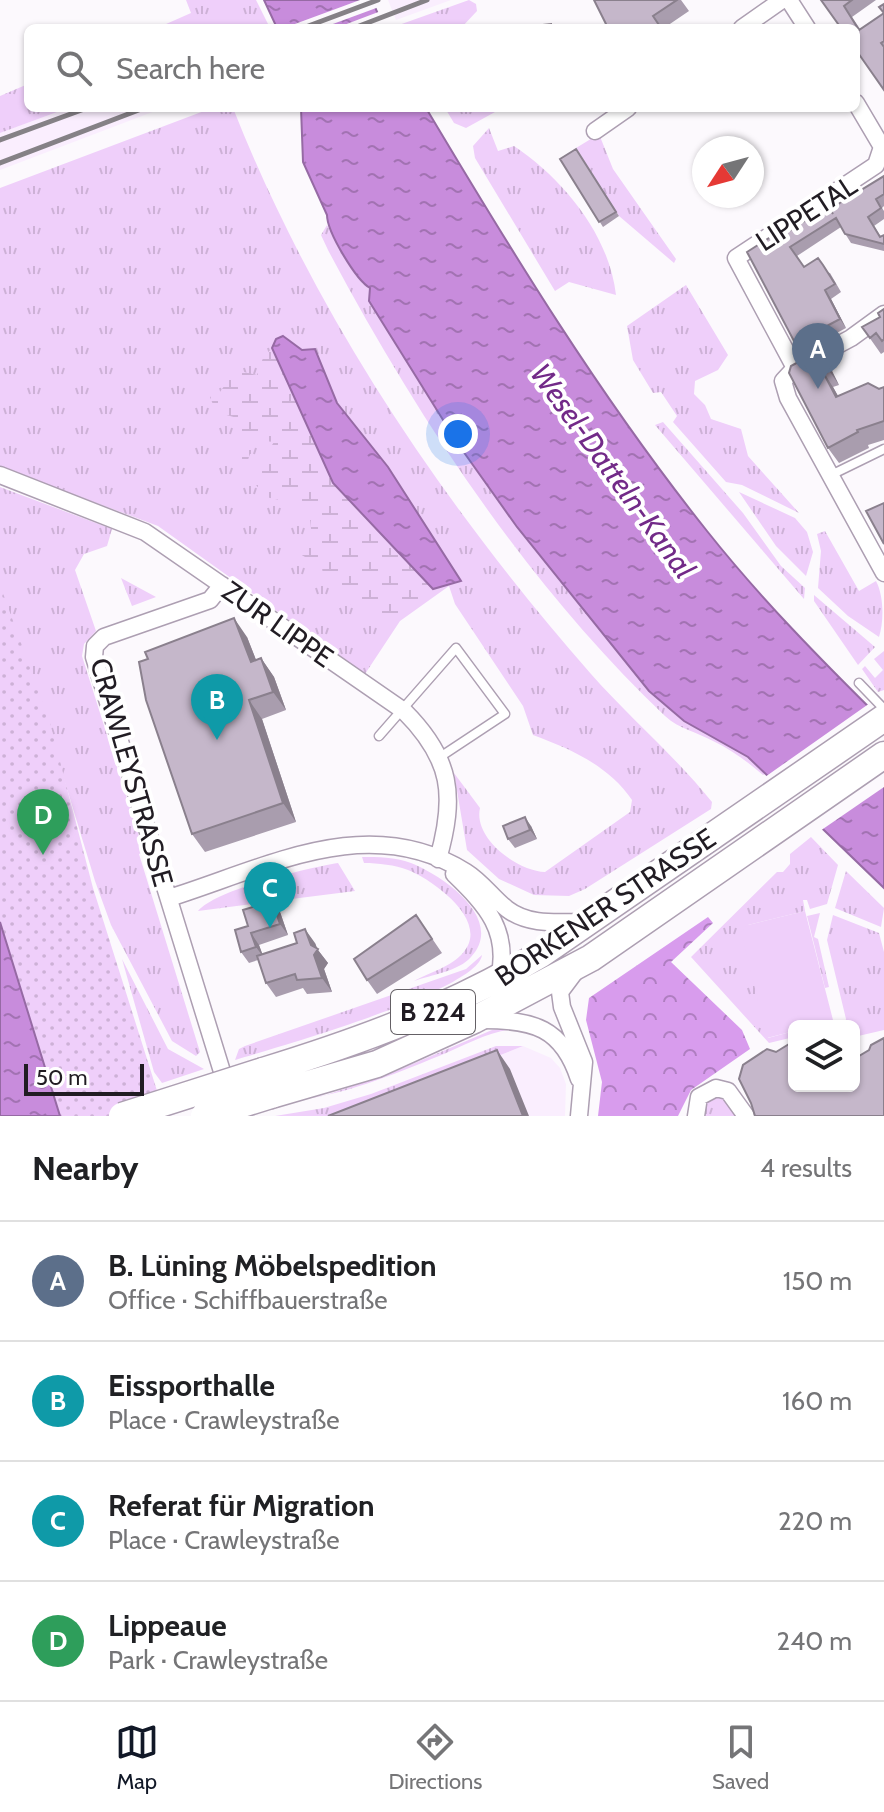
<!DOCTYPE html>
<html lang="en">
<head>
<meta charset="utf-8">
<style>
	body { margin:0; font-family:Cabin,sans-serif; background:#f2f2f2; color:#202124 }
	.controls { position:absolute; right:24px; bottom:24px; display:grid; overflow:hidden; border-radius:12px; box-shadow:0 2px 6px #0004 }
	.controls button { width:72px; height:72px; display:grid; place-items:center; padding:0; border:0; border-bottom:2px solid #e0e0e0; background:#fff; color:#202124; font:40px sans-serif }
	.compass { position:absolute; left:692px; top:136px; width:72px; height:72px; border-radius:50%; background:#fff; box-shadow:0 2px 6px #0004; rotate:234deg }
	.scale { position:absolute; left:24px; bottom:20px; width:120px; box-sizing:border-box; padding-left:8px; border:4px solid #211c23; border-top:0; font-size:22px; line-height:28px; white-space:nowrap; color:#211c23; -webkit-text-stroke:6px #fff; paint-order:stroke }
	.you { position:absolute; left:458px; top:434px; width:28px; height:28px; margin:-20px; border:6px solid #fff; border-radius:50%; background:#1a73e8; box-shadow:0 0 0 12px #1a73e833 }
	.badge { display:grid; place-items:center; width:52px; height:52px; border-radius:50%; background:#111827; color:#fff; font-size:26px; font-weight:700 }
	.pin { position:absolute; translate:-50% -66px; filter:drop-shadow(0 2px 4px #0008) }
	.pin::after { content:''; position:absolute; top:42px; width:28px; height:24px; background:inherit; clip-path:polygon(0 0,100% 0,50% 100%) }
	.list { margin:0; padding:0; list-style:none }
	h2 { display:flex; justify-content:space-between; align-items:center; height:104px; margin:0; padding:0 32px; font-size:34px }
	h2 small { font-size:26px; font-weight:400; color:#757577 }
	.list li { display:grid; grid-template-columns:52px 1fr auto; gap:24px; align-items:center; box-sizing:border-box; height:120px; padding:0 32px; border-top:2px solid #e0e0e0 }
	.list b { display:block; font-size:30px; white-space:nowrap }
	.list p { margin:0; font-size:26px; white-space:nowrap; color:#757577 }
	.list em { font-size:26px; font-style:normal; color:#757577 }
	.icon { flex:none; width:44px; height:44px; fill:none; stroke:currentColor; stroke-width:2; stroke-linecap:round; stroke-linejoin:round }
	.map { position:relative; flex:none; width:884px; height:1116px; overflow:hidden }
	.search { position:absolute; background:#fff; box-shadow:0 2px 6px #0004; left:24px; right:24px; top:24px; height:88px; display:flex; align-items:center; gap:20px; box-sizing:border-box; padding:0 28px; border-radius:12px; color:#757577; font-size:30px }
	.sheet { height:584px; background:#fff }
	nav { display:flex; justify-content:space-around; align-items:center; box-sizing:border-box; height:112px; border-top:2px solid #e0e0e0; background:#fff; font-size:22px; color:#757577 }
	nav a { display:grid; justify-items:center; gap:4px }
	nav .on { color:#111827 }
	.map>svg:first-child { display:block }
</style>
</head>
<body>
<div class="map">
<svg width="884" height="1116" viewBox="0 0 884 1116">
	<defs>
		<pattern id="grass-tufts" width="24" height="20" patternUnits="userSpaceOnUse" patternTransform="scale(2)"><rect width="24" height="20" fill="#efcffa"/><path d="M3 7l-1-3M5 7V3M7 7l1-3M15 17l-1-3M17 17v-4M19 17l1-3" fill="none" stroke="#cdb1d6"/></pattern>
		<pattern id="forest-crowns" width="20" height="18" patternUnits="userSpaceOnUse" patternTransform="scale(2)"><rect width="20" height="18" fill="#d89ced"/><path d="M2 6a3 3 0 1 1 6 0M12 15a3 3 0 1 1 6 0" fill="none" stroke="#af7ec0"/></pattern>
		<pattern id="wetland-marsh" width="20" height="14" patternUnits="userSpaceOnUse" patternTransform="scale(2)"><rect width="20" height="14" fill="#efcffa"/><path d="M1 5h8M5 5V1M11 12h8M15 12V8" fill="none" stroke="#cdb1d6"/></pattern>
		<pattern id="park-dots" width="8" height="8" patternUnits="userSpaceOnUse" patternTransform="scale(2)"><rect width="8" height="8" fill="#efcffa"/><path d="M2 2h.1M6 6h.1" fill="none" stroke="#cdb1d6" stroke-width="1.8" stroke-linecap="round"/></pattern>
		<pattern id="water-ripples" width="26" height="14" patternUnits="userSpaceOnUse" patternTransform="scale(2)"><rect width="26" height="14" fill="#c88cdc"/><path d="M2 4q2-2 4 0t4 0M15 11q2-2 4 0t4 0" fill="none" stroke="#a272b2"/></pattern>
	</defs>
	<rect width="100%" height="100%" fill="#fcf9fd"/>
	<path fill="#faeefe" d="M388,0H451L396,20Z
		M68,108H163L0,170V133Z
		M523,1046L551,1058L560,1068L566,1084L565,1116H346Z"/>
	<path fill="url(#grass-tufts)" d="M186,0H256L270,28H157L191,13Z
		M469,0L476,4L477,11L461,28L396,26Z
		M28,84V108H68L0,133V96Z
		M212,108H233C315,316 444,506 591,674C630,718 675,756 712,802L711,809L585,889L569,896L534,895L499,879L467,850L454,773L480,808C473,839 518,871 545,872L630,812L632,800C609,766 571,749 533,735L523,706L455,604L449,586L400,621L365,674L158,526L0,467V188Z
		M445,108H492L495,112L466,128L454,123Z
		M489,128L498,151L514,146C563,179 609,234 616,295L569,282L555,291L475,158L473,146Z
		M599,134L613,169L676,259L674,263L619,216L576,148Z
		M327,225L363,284L370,288L369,301L458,444L517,527L649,691L683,721L748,757L767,773L763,775C748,762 732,750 713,741C697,732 679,729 665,716C528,586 416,416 328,250L321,235Z
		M686,285L728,355L718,370L695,381L694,394L705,405L711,419L741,429L748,456L799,513L742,485L726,482L673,422L677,416L661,392L653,393L633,360L627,326Z
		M663,422L743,513L781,566L805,588L804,599L655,425Z
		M0,487L112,529L107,546L84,554L75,570L96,631L84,644L82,656L144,852L139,854L200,1052L196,1056L172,1041L111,925L95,881L47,723L0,595Z
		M739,492L795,518L807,532L813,552L806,576L776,546Z
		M825,531L859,591L876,581C884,596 884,622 879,637L848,616L818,588L821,551L817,534Z
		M121,578L156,597L132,606Z
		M814,595L875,647L858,665L814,601Z
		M884,651V690L878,692L862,669L865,666L875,678L883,670L874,659Z
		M811,837L838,865L827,904L810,909L807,900H803L805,911L748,925L768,1038L794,1031V1037L769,1043L691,957L777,872H783L790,864V854Z
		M362,857C378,857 395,857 411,863C442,875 506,919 471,957C459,971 431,975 414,981C429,973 452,966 463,953C491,921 433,880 408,870C395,865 378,863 364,863Z
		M338,863L355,891L198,911C217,889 308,868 338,863Z
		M846,871L884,908L881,927L835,908Z
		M820,913L814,937L818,939L829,987L825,988L807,916Z
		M833,915L879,933L884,952V1030L854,1037V1026H844L846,1019L827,940Z
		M482,955C478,991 274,1048 235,1060L239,1049L245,1046L466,969Z
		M122,959L168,1049L204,1069L162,1083L154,1072Z
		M508,1027L514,1029C488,1031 464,1046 439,1056C392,1075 344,1095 293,1101L326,1095L389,1074L492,1030Z
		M496,1046H523L346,1116H275L324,1108L371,1094Z
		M720,1094L739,1116H703L702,1104Z"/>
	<path fill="url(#forest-crowns)" d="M708,917L713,923L671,962L742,1030L750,1049L691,1090L678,1116H598L602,1082L586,1020L589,998Z"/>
	<path fill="url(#wetland-marsh)" d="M272,348L333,483L433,589L402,617L381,621L352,606L341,589L324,586L322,567L300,554L299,541L311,529C310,493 286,505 264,496L254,482L255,464L270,455L268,451L274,442L255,440L244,471L239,468L235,448L243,445L237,418L216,412L210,397L220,392L235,370L257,375L263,358Z"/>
	<path fill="url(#park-dots)" d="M0,585L50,723L93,888L165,1116H0Z"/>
	<path fill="#efcffa" d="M805,911L833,1020L794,1026V1031L767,1038L741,931L748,925Z"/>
	<path fill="url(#water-ripples)" stroke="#966aa4" stroke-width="2" d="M264,0H372L384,28H277Z
		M301,108H426C513,254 601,398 707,531C761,599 823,662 884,722V888L748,757L684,721L649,691L517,527L458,444L369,301L370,288C356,280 327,232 327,215L303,162Z
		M283,336L302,350L315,349L337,403L388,467L461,581L433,589L333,483L272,348L276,339Z
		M0,922L60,1116H0Z"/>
	<path fill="#fcf9fd" d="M360,0H376L379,7L322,28H284Z
		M381,11L387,27L336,28Z
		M870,703L884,717V787L820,831L765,777Z"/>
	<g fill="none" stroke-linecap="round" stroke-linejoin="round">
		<g stroke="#ad9fb2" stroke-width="11">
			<path id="lane" d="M831,475L884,449
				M859,683L884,709
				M379,736L456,648L505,714L440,757"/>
		</g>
		<g stroke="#ad9fb2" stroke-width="19">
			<path id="street" d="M789,0L807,28
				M742,28L782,0
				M856,103L882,147L876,165L736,258L795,368L783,381L788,398L884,573
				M595,131L628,108
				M797,367L851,338L884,314
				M0,475L145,532L404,711C452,759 456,796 438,859
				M222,585L210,600L104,637L95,646L94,657L228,1091
				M454,874C487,906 510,931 499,979
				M169,898C268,867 368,811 466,872C482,882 493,898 507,909C529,926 558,922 584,922
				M575,972L560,992L562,1007L584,1062L579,1116
				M483,1020C533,1020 562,1027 579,1079
				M696,1116L699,1097L716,1088L728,1091L746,1116"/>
		</g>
		<g stroke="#ad9fb2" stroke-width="29">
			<path id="primary" d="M263,1071C364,1040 450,1008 541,954L884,718
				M271,1095L377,1064L474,1020L591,958L884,755"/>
		</g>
		<use href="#lane" stroke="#fff" stroke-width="8"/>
		<use href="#street" stroke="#fff" stroke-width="16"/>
		<use href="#primary" stroke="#fff" stroke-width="26"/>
		<path stroke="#858186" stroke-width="5" d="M303,28L378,0
			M354,28L427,0
			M0,140L87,108
			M0,163L144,108"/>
		<g stroke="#ad9fb2" stroke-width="29" stroke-linecap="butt">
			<path id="primary-bridge" d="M122,1116L263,1071
				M204,1116L271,1095"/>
		</g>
		<use href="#primary-bridge" stroke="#fff" stroke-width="26"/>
	</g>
	<path fill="#a99dae" d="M594,0H681L689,11L664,28H602L606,24Z
		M821,0H876L852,17L860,29L884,13V4V90Z
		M576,149L619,216L603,227L560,159Z
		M884,176V206L882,208L884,211V219L874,226L881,237L884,235V251L851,243L841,227L797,256L804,267L830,273L841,292L831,299L846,328L801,352L795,343L783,235L831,210Z
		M884,309V352L881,354L862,327L880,317Z
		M816,359L832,371L839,385L833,387L838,396L884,387V440L868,445L869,448L839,463L828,448Z
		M247,637L256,660L261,658L274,677L286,710L262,719L296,822L205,852L192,834Z
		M531,826L537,839L515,848L508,839Z
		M272,901L280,912L288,935L259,945L262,954L315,943L317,949L328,963L324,969L332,992L307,994L303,988L276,997L266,983L258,960L249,963L241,952L248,926Z
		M416,915L442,953L377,994L367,980Z"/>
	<path fill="#8a808d" d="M825,290L831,299L846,328L840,319Z
		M821,356L832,371L839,385L828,369Z
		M823,372L833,387L847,412L836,397Z
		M234,618L247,637L264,680L251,662Z
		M261,658L274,677L286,710L273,692Z
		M249,700L262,719L296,822L283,803Z
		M525,817L531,826L537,839L530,830Z
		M272,901L280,912L288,935L280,924Z
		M305,929L315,943L318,950L328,963L324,969L332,992L322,978Z
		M251,933L259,945L264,958L256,947Z
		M497,1050L510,1069L529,1116H523Z"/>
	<path fill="#c5b7ca" stroke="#8a808d" stroke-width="2" d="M594,0H677L653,16L661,28H602V27L606,24Z
		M821,0H852L844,6L859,30L884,13L879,7L884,4V41L881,43L884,47V90L856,50V28H841Z
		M551,24V28H524V27Z
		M576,149L616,212L599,222L560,159Z
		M884,176V194L876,199L881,208L868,217L880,237L884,235V244L845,234L836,218L790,247L804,267L818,258L823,265L835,284L825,290L840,319L795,343L747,252L780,231L783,235L828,206L833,214L830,209Z
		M884,309V339L882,341L876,333L870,338L862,327L880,317L878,313Z
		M813,354L815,359L821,356L828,369L823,372L836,397L868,383L879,389L884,387V421L857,430L858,432L828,448L789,373L791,366Z
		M884,503V544L866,511Z
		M234,618L251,662L261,658L273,692L249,700L283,803L192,834L146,700L139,662L148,659L145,652Z
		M525,817L530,830L508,839L503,826Z
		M272,901L280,924L251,933L256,947L241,952L235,930L248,926L243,910Z
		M416,915L432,939L367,980L354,959Z
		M305,929L311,945L318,949L314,955L322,978L297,980L295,974L266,983L257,956L297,943L294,933Z
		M884,1038V1116H755L751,1103L739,1079L743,1065L767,1049L776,1052L794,1041V1086H854V1059L869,1050L871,1045Z
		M497,1050L523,1116H328Z"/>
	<g text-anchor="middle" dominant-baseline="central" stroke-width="8" stroke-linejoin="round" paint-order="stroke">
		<rect fill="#fff" stroke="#646065" stroke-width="2" x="391" y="990" width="84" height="44" rx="6"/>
		<g font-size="26" font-weight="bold" fill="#211c23">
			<text x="433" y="1012">B 224</text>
		</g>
		<g font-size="28" fill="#211c23" stroke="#fff">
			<text transform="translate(806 213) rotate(-33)">LIPPETAL</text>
			<text transform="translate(278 624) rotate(35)">ZUR LIPPE</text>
			<text transform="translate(132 772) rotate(74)">CRAWLEYSTRASSE</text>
			<text transform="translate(605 907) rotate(-34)">BORKENER STRASSE</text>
		</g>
		<g font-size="30" font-style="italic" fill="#722a88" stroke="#fff">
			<text transform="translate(613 471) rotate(54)">Wesel-Datteln-Kanal</text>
		</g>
	</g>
</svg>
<div class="controls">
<button><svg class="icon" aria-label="layers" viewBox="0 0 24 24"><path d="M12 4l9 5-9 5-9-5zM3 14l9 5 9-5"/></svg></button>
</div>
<svg class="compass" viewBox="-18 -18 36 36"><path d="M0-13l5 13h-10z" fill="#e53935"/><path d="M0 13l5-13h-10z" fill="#757577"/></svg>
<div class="scale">50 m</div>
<div class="you"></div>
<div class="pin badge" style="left:818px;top:389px;background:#5c6f8a">A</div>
<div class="pin badge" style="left:217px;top:740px;background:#0f9aa8">B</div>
<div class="pin badge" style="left:270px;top:928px;background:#0f9aa8">C</div>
<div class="pin badge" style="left:43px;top:855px;background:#2e9e5b">D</div>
<div class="search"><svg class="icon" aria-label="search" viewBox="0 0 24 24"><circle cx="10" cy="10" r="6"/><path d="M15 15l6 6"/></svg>Search here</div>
</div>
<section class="sheet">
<h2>Nearby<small>4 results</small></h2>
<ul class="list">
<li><span class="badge" style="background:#5c6f8a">A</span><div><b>B. Lüning Möbelspedition</b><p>Office · Schiffbauerstraße</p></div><em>150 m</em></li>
<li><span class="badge" style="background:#0f9aa8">B</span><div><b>Eissporthalle</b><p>Place · Crawleystraße</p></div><em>160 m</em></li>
<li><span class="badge" style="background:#0f9aa8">C</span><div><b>Referat für Migration</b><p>Place · Crawleystraße</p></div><em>220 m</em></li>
<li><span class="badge" style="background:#2e9e5b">D</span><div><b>Lippeaue</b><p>Park · Crawleystraße</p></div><em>240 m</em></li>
</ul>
</section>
<nav>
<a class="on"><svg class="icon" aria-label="map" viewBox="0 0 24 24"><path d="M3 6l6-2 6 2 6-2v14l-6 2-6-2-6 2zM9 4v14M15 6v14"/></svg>Map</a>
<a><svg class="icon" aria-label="directions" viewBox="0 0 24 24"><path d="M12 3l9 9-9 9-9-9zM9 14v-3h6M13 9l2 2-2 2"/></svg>Directions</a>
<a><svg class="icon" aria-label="saved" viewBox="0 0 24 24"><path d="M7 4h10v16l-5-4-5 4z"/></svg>Saved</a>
</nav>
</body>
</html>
